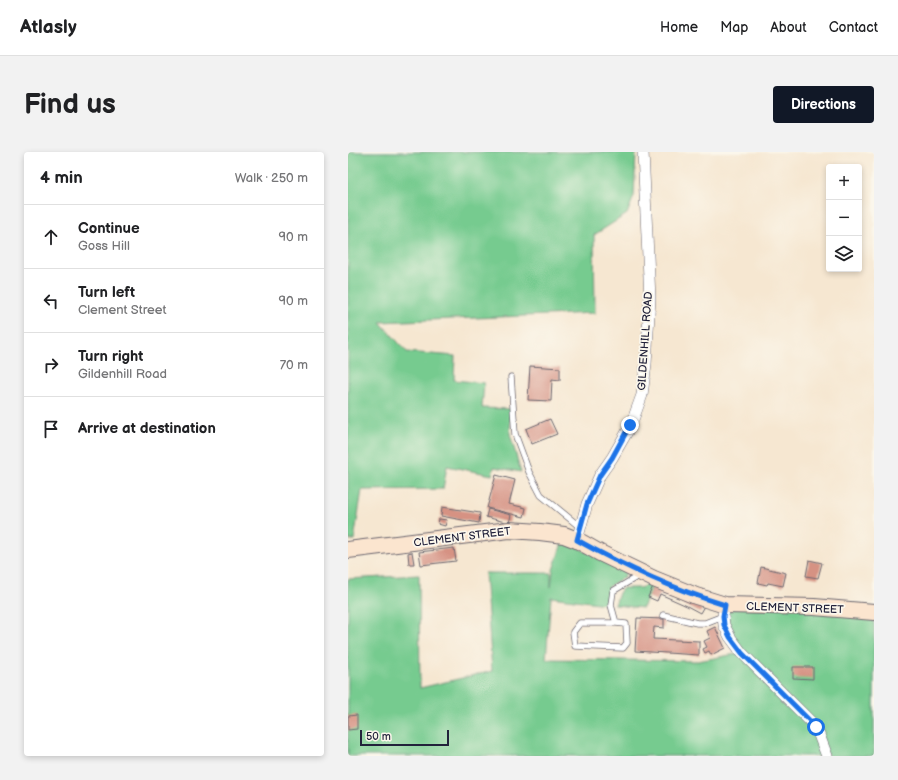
<!DOCTYPE html>
<html lang="en">
<head>
<meta charset="utf-8">
<style>
	body { margin:0; font-family:"Balsamiq Sans",sans-serif; background:#f2f2f2; color:#202124 }
	.controls { position:absolute; right:12px; top:12px; display:grid; overflow:hidden; border-radius:4px; box-shadow:0 2px 6px #0003 }
	.controls button { width:36px; height:36px; display:grid; place-items:center; padding:0; border:0; border-bottom:1px solid #e0e0e0; background:#fff; color:#202124; font:20px sans-serif }
	.scale { position:absolute; left:12px; bottom:10px; width:89px; box-sizing:border-box; padding-left:4px; border:2px solid #22223b; border-top:0; font-size:11px; line-height:14px; white-space:nowrap; color:#22223b; -webkit-text-stroke:3px #fbf7ec; paint-order:stroke }
	.stop { position:absolute; width:12px; height:12px; margin:-9px; border:3px solid #1a73e8; border-radius:50%; background:#fff }
	.stop.end { background:#1a73e8; border-color:#fff; box-shadow:0 1px 4px #0008 }
	.list { margin:0; padding:0; list-style:none }
	h2 { display:flex; justify-content:space-between; align-items:center; height:52px; margin:0; padding:0 16px; font-size:17px }
	h2 small { font-size:13px; font-weight:400; color:#757577 }
	.list li { display:grid; grid-template-columns:26px 1fr auto; gap:12px; align-items:center; box-sizing:border-box; height:64px; padding:0 16px; border-top:1px solid #e0e0e0 }
	.list b { display:block; font-size:15px; white-space:nowrap }
	.list p { margin:0; font-size:13px; white-space:nowrap; color:#757577 }
	.list em { font-size:13px; font-style:normal; color:#757577 }
	.icon { flex:none; width:22px; height:22px; fill:none; stroke:currentColor; stroke-width:2; stroke-linecap:round; stroke-linejoin:round }
	.map { position:relative; flex:none; width:526px; height:604px; overflow:hidden; border-radius:4px }
	header { display:flex; align-items:center; gap:24px; box-sizing:border-box; height:56px; padding:0 20px; background:#fff; border-bottom:1px solid #e0e0e0 }
	header strong { font-size:19px }
	nav { display:flex; gap:22px; margin-inline-start:auto; font-size:14px }
	.intro { display:flex; align-items:center; justify-content:space-between; box-sizing:border-box; height:96px; padding:0 24px }
	h1 { margin:0; font-size:28px }
	.button { padding:10px 18px; border-radius:4px; background:#111827; color:#fff; font-size:14px; font-weight:700 }
	main { display:flex; gap:24px; padding:0 24px }
	aside { flex:1; background:#fff; border-radius:4px; box-shadow:0 2px 6px #0003 }
	.map>svg:first-child { display:block }
</style>
</head>
<body>
<header>
<strong>Atlasly</strong>
<nav><a>Home</a><a>Map</a><a>About</a><a>Contact</a></nav>
</header>
<div class="intro"><h1>Find us</h1><a class="button">Directions</a></div>
<main>
<aside>
<h2>4 min<small>Walk · 250 m</small></h2>
<ul class="list">
<li><svg class="icon" aria-label="ahead" viewBox="0 0 24 24"><path d="M12 20V5M6 11l6-6 6 6"/></svg><div><b>Continue</b><p>Goss Hill</p></div><em>90 m</em></li>
<li><svg class="icon" aria-label="left" viewBox="0 0 24 24"><path d="M17 20v-9H6M10 6l-5 5 5 5"/></svg><div><b>Turn left</b><p>Clement Street</p></div><em>90 m</em></li>
<li><svg class="icon" aria-label="right" viewBox="0 0 24 24"><path d="M7 20v-9h11M14 6l5 5-5 5"/></svg><div><b>Turn right</b><p>Gildenhill Road</p></div><em>70 m</em></li>
<li><svg class="icon" aria-label="arrive" viewBox="0 0 24 24"><path d="M6 21V4h12l-3 4 3 4H6"/></svg><div><b>Arrive at destination</b></div></li>
</ul>
</aside>
<div class="map">
<svg width="526" height="604" viewBox="0 0 526 604">
	<rect width="100%" height="100%" fill="#fbf7ec"/>
	<filter id="ink" filterUnits="userSpaceOnUse"><feTurbulence type="fractalNoise" baseFrequency=".025" numOctaves="2"/><feDisplacementMap in="SourceGraphic" scale="8" xChannelSelector="R" yChannelSelector="G"/><feConvolveMatrix kernelMatrix="1 2 1 2 8 2 1 2 1" color-interpolation-filters="sRGB"/></filter>
	<filter id="wash" filterUnits="userSpaceOnUse"><feTurbulence type="fractalNoise" baseFrequency=".012" numOctaves="4" result="noise"/><feDisplacementMap in="SourceGraphic" scale="16" xChannelSelector="R" yChannelSelector="G"/><feGaussianBlur stdDeviation="0.9" result="paint"/><feColorMatrix in="noise" values="0 0 0 0 0 0 0 0 0 0 0 0 0 0 0 0 0 1.4 0 .05"/><feComposite in="paint" operator="in"/></filter>
	<g filter="url(#wash)">
		<rect width="100%" height="100%" fill="#f6e7d1"/>
		<path fill="#76cb8f" stroke="#4c7665" d="M0,0H288L286,44L279,62L246,83L247,161L32,170L59,200L107,204L106,228L136,231L134,256L163,257L162,282L173,320L146,315L144,323L99,314L95,337L14,338L6,388H0Z
			M215,388L278,420L276,425L261,434L258,452L203,445L198,507L350,509L393,501L464,578L477,604H0V427L71,423L72,536L144,519L137,421H203V435L205,418Z
			M306,430L295,456L267,453L271,441L275,436H292Z
			M378,453L526,460V604H480L469,574L394,501L376,464Z"/>
		<g id="blocks">
			<path fill="#d69283" d="M182,214L212,216V228L204,227L203,249L180,248Z
				M202,267L209,282L184,292L178,277Z
				M148,323L167,328L161,352L178,356L176,365L139,356Z
				M94,355L132,361L131,371L93,364Z
				M140,357L163,363L161,371L138,365Z
				M91,367L99,368L97,374L90,372Z
				M106,396L108,409L73,413L71,400Z
				M64,400L66,412H61L60,401Z
				M461,408L474,411L470,426L458,424Z
				M413,415L438,421L435,434L420,431L419,433L410,431Z
				M307,430L356,454L352,461L339,454L312,442L309,449L300,445Z
				M289,466L316,467V476L306,475L305,487L351,489V503L287,499Z
				M367,475L377,496L363,503L361,499L357,501L355,497L359,495L356,489L362,486L359,479Z
				M445,515H465V527L445,526Z
				M9,563V577L0,578V564Z"/>
		</g>
	</g>
	<g filter="url(#ink)">
		<use href="#blocks" fill-opacity="0" stroke="#6c6770" stroke-width="1"/>
		<g fill="none" stroke-linecap="round" stroke-linejoin="round">
			<g stroke="#6c6770" stroke-width="7">
				<path id="lane" d="M163,225L167,282L181,320L193,343L232,375
					M315,463L349,471H357L375,464
					M268,471L278,472L279,491L275,496L227,494L225,480L232,471H268L263,453L265,439L292,423"/>
			</g>
			<g stroke="#6c6770" stroke-width="12">
				<path id="street" d="M229,388L239,352L252,323L264,306L283,273L294,243L298,212L302,146L295,0
					M377,453L375,464L376,473L382,485L394,501L468,575L479,604"/>
			</g>
			<g stroke="#6c6770" stroke-width="18">
				<path id="secondary" d="M0,398L161,378L192,380L216,383L229,388L252,401L306,427L348,444L377,453L466,455L526,460"/>
			</g>
			<use href="#lane" stroke="#fff" stroke-width="5.5"/>
			<use href="#street" stroke="#fff" stroke-width="11"/>
			<use href="#secondary" stroke="#fbe5cf" stroke-width="16"/>
		</g>
	</g>
	<g fill="none" stroke-linecap="round" stroke-linejoin="round" filter="url(#ink)">
		<path stroke="#1a73e8" stroke-width="5" d="M282,273L264,306L252,323L239,352L229,388C277,415 325,437 377,453L375,464L376,473L382,485L394,501L468,575"/>
	</g>
	<g text-anchor="middle" dominant-baseline="central" stroke-width="3.5" stroke-linejoin="round" paint-order="stroke">
		<g font-size="11" fill="#22223b" stroke="#fbf7ec">
			<text transform="translate(297 189) rotate(-86)">GILDENHILL ROAD</text>
			<text transform="translate(114 385) rotate(-7)">CLEMENT STREET</text>
			<text transform="translate(447 456) rotate(2)">CLEMENT STREET</text>
		</g>
	</g>
</svg>
<div class="controls">
<button>+</button>
<button>−</button>
<button><svg class="icon" aria-label="layers" viewBox="0 0 24 24"><path d="M12 4l9 5-9 5-9-5zM3 14l9 5 9-5"/></svg></button>
</div>
<div class="scale">50 m</div>
<div class="stop" style="left:468px;top:575px"></div>
<div class="stop end" style="left:282px;top:273px"></div>
</div>
</main>
</body>
</html>
